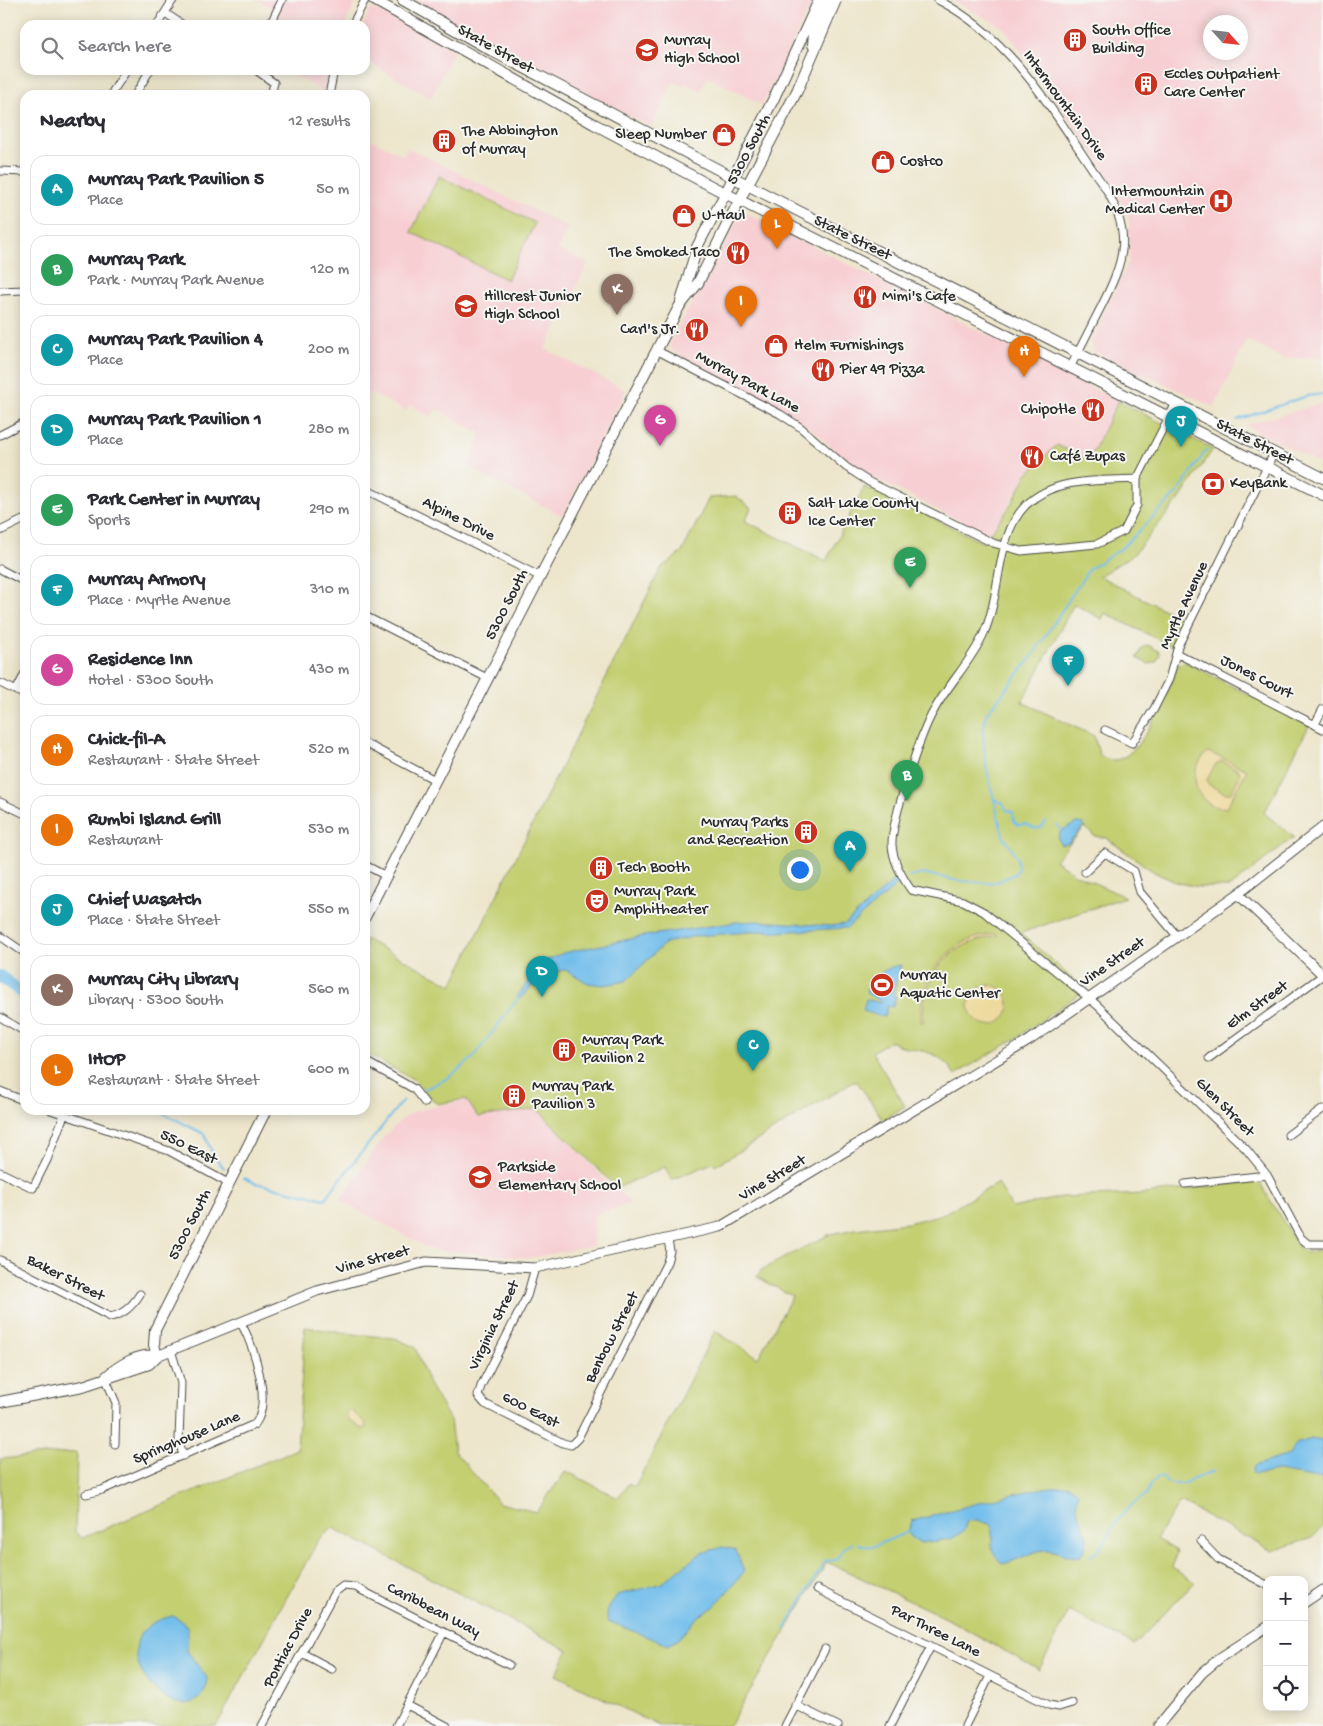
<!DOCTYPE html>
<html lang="en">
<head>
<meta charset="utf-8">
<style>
	body { margin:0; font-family:"Gochi Hand",sans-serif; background:#f7f7f7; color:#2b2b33 }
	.controls { position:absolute; right:15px; bottom:15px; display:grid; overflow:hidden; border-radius:10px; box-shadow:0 2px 12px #0003 }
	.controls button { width:45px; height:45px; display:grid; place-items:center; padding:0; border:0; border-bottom:1px solid #e1e1e2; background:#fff; color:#2b2b33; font:25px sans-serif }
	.compass { position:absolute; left:1203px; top:15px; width:45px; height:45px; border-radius:50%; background:#fff; box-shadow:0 2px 12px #0003; rotate:117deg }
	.you { position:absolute; left:799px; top:869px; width:18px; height:18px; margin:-12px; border:4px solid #fff; border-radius:50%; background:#1a73e8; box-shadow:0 0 0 8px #1a73e833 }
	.badge { display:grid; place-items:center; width:32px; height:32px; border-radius:50%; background:#ea580c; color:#fff; font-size:16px; font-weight:700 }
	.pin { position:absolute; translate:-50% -41px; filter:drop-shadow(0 1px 2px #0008) }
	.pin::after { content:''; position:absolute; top:26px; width:18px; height:15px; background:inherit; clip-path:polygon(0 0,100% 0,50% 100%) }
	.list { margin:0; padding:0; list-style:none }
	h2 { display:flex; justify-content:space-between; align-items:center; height:65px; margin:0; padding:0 20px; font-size:21px }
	h2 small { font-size:16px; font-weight:400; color:#7c7c81 }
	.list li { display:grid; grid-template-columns:32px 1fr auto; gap:15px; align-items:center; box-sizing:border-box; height:70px; margin:0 10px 10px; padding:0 10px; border:1px solid #e1e1e2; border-radius:15px }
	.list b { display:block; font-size:19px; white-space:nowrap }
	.list p { margin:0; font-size:16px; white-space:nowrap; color:#7c7c81 }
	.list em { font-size:16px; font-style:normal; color:#7c7c81 }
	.icon { flex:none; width:28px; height:28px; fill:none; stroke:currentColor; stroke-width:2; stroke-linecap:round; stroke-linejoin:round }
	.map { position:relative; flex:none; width:1323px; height:1726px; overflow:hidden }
	.search { position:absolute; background:#fff; box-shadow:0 2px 12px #0003; left:20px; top:20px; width:350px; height:55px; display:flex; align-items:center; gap:12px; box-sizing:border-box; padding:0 18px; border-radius:15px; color:#7c7c81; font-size:19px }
	.panel { position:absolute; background:#fff; box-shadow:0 2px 12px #0003; left:20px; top:90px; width:350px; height:1025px; border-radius:15px }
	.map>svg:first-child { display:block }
</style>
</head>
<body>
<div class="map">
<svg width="1323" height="1726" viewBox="0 0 1323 1726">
	<rect width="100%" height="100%" fill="#f6f6f2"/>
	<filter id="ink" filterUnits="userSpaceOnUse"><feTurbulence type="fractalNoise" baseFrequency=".02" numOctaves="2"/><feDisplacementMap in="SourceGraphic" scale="10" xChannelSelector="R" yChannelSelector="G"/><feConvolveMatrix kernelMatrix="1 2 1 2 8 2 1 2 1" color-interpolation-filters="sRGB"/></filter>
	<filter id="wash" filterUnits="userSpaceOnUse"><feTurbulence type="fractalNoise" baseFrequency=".0096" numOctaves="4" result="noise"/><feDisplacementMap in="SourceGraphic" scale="20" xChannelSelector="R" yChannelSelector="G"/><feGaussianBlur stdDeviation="1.12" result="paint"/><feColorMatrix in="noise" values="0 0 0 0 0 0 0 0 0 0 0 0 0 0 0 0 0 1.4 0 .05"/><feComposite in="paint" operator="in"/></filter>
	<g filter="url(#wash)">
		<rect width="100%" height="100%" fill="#ede6cc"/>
		<path fill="#f7cfd3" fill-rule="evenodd" d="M258,0H357L345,25H275L281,13Z
			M415,0H813L762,105L708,77L701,91L686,83L684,86L673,82L651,127L476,35Z
			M952,0H1323V358H1282L1247,340L1214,407L1095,352L1091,342L1129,261V219L1100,162L1004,28ZM1210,22H1240V52H1210Z
			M372,8L454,51L431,98L365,60V25H362Z
			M283,70H329L324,92L293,75Z
			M370,139L403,155L408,148L568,227L558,249L588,263L545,349L626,390L563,516L466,466L482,434L436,409L431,417L410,405L406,411L369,392L365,403V142L367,143Z
			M741,213L749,214L1118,401L1089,460L1027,474L990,536L870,476L845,459L814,431L791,415L673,352L670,348V342Z
			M1323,403V465L1245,425Z
			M466,1100L478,1118L537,1109L615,1190L617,1189L631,1203L594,1215L593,1246L529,1258L431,1250L340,1200L384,1137L402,1119L416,1111Z"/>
		<path fill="#c3cf71" stroke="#777d4e" d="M439,176L535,223L507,280L411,232Z
			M1118,401L1213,449L1179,500L1133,555L1099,576L1186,621L1173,647L1105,613L1102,619L1074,604L1022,702L1094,736L1099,754C1134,785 1169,688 1178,665L1183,662L1187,663L1309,726L1264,813L1294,837L1230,887H1199L1175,882L1154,872L1106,838L1094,836L1085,827L1055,860L1075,874L1125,897L1021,933L1085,990L1015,1039L955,1075C934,1042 917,1057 890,1041L872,1052L905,1106L883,1120L856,1080L715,1166L713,1163L671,1180L665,1167L617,1188L537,1109L478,1117L466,1099L437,1104L413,1079L365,1053V939L452,985L661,568L682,552L709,498L736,496L751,508L745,521L826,561L864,487L909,506L983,543L1011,505L1027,474L1057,445L1089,460Z
			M1148,645L1159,651L1160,654L1156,662L1149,664L1137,658L1143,647Z
			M1259,1181L1299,1248L1306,1253L1318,1250L1323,1253V1527L1312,1538L1272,1551L1180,1502L1156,1539L1177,1551L1172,1568L1195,1582L1134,1645L1069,1611L1039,1670L946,1618L827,1562L729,1726H659L556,1675L568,1650L333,1528L319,1539L216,1726H0V1459L77,1452L75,1532L82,1538L297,1449L305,1327L344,1333L394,1338L415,1347L429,1384L450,1420L454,1451L499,1503L536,1512L566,1471L618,1498L628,1484L635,1487L715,1331L758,1358L792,1296L757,1277L761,1270L830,1234L855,1229L908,1223L943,1214L998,1183L1012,1208L1062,1197L1144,1194Z"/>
		<path fill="#eeda9e" stroke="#8c8264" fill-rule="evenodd" d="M1208,752L1247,770L1226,808C1194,808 1185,771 1208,752ZM1221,761L1239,770L1240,775L1231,793H1225L1209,785L1207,780L1215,765Z
			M997,934V936C949,943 922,972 923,1022H921C918,976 950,936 997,934Z
			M969 1005a20 20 0 1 1 40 0a20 20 0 1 1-40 0Z
			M350,1410L366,1423V1427L362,1429L346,1417L347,1412Z"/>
		<path fill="#72beeb" stroke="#4e748b" d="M1076,823L1084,824V826L1069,843L1061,845L1058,838L1061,831Z
			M897,878L899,883L847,928L778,932L763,931L697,936L665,943L626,981L604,985L588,983L566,970L543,974L520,999L517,997L543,962L563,953L644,936L737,922L757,921L831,926L845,924Z
			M901,965L893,994L896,996L893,1007L887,1006L884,1017L863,1011L866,999L880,1003V1001L866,993C873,977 884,967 901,965Z
			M1311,1439L1323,1441V1479L1278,1471L1255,1475L1252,1473L1254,1466L1289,1455L1296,1444Z
			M1068,1485L1078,1492C1079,1498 1075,1502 1077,1508C1081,1526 1095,1538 1080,1556C1070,1559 1060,1551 1049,1550C1032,1549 1018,1562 1002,1564L992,1550V1525L977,1520L967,1521L963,1532L951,1539L921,1543L912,1538L908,1532L912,1521C964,1508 1015,1490 1068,1485Z
			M723,1547L736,1550L744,1572L715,1606L698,1617L678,1639L668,1645L608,1621C604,1611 612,1603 617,1595L660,1584L701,1553Z
			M173,1616L182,1621L188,1629L187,1651L208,1679C207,1687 204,1693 198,1699C165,1726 92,1632 173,1616Z"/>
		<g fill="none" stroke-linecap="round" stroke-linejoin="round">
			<path stroke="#72beeb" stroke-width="2" d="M1237,420L1307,396L1323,394
				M993,799L1003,803L1006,810L1013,812L1014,821L1018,825L1025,824L1035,829L1042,827L1046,821
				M1057,825L1062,830
				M909,877L924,874L960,881L987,883L997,882L1015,874L1018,869L1017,857L1003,836L986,767L983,732L986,714L1031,658L1089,569L1121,549L1178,492L1207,449
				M423,1090L448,1078L473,1058L519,997
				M157,1110L204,1134L214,1156L224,1168
				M244,1178L255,1183L325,1199L403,1100
				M1171,1484H1182L1213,1471
				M858,1544L872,1547L908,1532
				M1090,1556C1102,1550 1106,1539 1112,1528C1119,1517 1136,1499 1147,1495L1150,1485L1158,1477L1163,1478L1168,1483
				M785,1629L825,1561L836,1560L843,1549L853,1543"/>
			<path stroke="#72beeb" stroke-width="12" d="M0,976L25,995"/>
		</g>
	</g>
	<g filter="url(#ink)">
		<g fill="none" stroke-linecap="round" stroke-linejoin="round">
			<g stroke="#484743" stroke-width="9">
				<path id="minor" d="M938,0C1015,39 1056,118 1104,186C1133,233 1125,259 1102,305C1092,325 1081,346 1071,366
					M165,13L183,25
					M157,25L173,0
					M270,25L282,0
					M352,25L365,0
					M256,70L274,83L271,95
					M113,91L127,70
					M135,95L150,70
					M329,95L334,70
					M0,171L25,172
					M0,291L25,290
					M656,350L780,414L800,427L846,467L869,482L993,543L1021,551L1097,544L1124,531L1137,505V479L1176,403
					M0,435L25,422
					M1137,479C1100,481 1055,477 1026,505C995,536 1002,593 984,633C972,661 948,684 933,712C921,733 891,822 892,845C893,861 902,877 911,890L963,901L984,912L1097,1005L1246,1149L1267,1175L1301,1238L1308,1244H1323
					M365,489L539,576
					M0,531L25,519
					M0,569L25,582
					M365,616L487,678
					M1176,653L1323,729
					M0,683L25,695
					M16,691L25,673
					M1315,724L1323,709
					M1105,730L1132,743L1154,709L1169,679L1178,646L1274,453
					M365,743L435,780
					M0,802L25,814
					M365,865L386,876
					M1085,872L1105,853L1134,871L1140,892L1177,936
					M0,936L25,953
					M0,1017L25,1032
					M1209,1058L1323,975
					M365,1061L414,1089L425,1103
					M0,1091L25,1101
					M51,1110L169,1151L228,1183
					M1288,1135L1323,1109
					M0,1172L33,1188L47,1160L64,1115
					M1185,1184L1267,1175
					M0,1260L110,1317C124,1315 133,1305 140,1294
					M535,1268L527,1296L481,1386L478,1396L485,1404L563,1443L571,1445L578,1438L667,1262L670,1251L668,1240
					M171,1350L181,1383L179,1440L183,1456
					M105,1377L116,1403L115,1444
					M86,1494L102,1490L255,1424C273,1402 253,1345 241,1323
					M1201,1541L1218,1559L1267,1585
					M817,1589L1049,1705L1059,1707L1072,1703
					M302,1653L332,1669
					M407,1705L447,1726
					M795,1705L838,1726
					M262,1726L334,1593L343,1586L355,1587L509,1665
					M396,1726L444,1632
					M785,1726L825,1649
					M890,1726L931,1646
					M965,1726L990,1676"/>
			</g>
			<g stroke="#484743" stroke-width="11">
				<path id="tertiary" d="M1238,894L1323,975
					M157,1356L317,1291L426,1262L535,1268L720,1227L1030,1040L1238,894L1323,827
					M1304,1603L1323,1590
					M1158,1726L1202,1673L1221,1657L1267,1627"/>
			</g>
			<g stroke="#484743" stroke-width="12">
				<path id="secondary" d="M681,302L697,247L725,194
					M365,917L648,367L679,307L698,283L739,201
					M157,1356L154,1345L155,1330L266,1110
					M106,1377C119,1365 139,1353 157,1356
					M0,1402L83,1386L149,1364L157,1356"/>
			</g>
			<g stroke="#484743" stroke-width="12">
				<path id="primary" d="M374,0L594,124L711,186L1323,495
					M403,0L494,52L761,192L1323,478
					M813,45L814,31L828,0
					M725,194L774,98L819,0
					M739,201L797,91L836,0"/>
			</g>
			<use href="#minor" stroke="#fff" stroke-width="7"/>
			<use href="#tertiary" stroke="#fff" stroke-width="9"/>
			<use href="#secondary" stroke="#fff" stroke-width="10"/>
			<use href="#primary" stroke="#fff" stroke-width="10"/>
		</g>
	</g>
	<defs>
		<g id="building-disc" transform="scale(1.25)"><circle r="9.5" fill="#c8321e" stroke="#f6f6f2"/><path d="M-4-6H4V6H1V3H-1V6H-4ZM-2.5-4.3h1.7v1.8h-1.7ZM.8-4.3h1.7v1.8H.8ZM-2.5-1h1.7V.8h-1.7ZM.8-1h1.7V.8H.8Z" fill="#fff"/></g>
		<g id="school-disc" transform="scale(1.25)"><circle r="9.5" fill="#c8321e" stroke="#f6f6f2"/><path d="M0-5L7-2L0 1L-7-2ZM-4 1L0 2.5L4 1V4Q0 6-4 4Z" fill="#fff"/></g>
		<g id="shop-disc" transform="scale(1.25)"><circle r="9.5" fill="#c8321e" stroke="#f6f6f2"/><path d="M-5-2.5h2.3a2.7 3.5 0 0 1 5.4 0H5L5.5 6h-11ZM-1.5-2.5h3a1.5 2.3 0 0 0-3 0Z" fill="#fff"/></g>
		<g id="hospital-disc" transform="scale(1.25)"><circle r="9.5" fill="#c8321e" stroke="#f6f6f2"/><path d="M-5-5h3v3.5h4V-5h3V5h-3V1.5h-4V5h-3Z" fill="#fff"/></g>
		<g id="restaurant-disc" transform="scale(1.25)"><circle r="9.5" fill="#c8321e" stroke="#f6f6f2"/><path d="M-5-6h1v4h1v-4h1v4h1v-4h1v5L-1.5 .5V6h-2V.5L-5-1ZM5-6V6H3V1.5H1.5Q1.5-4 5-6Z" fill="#fff"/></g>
		<g id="bank-disc" transform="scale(1.25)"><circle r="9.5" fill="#c8321e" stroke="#f6f6f2"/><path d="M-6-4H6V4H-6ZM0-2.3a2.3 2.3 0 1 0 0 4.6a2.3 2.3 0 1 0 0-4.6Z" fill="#fff"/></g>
		<g id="theatre-disc" transform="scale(1.25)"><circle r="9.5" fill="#c8321e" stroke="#f6f6f2"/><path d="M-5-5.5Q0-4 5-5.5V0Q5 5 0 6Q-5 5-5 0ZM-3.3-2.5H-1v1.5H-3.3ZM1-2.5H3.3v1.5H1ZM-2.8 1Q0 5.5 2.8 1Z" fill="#fff"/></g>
		<g id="stadium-disc" transform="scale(1.25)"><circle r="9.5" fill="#c8321e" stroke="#f6f6f2"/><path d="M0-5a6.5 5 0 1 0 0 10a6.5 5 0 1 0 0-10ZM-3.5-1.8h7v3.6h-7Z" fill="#fff"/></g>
	</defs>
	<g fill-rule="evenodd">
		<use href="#building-disc" x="1075" y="40"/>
		<use href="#school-disc" x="647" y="50"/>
		<use href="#building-disc" x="1146" y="84"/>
		<use href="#shop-disc" x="724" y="135"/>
		<use href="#building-disc" x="444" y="141"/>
		<use href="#shop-disc" x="883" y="162"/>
		<use href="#hospital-disc" x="1221" y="201"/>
		<use href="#shop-disc" x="684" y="216"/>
		<use href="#restaurant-disc" x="738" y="253"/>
		<use href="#restaurant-disc" x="865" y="297"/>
		<use href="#school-disc" x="466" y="306"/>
		<use href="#restaurant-disc" x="697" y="330"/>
		<use href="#shop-disc" x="776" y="346"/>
		<use href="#restaurant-disc" x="823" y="370"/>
		<use href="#restaurant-disc" x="1093" y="410"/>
		<use href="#restaurant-disc" x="1032" y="457"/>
		<use href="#bank-disc" x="1213" y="484"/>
		<use href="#building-disc" x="790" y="513"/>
		<use href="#building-disc" x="806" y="832"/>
		<use href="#building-disc" x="601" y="868"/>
		<use href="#theatre-disc" x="597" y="901"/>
		<use href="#stadium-disc" x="882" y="985"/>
		<use href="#building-disc" x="564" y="1050"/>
		<use href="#building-disc" x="514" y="1096"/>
		<use href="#school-disc" x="480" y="1177"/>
	</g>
	<g text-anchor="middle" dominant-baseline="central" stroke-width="4" stroke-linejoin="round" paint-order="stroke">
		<g font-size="16" fill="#2b2b2b" stroke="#f6f6f2" text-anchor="start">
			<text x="1092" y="31">South Office<tspan x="1092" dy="18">Building</tspan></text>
			<text x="664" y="41">Murray<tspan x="664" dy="18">High School</tspan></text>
			<text x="1164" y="75">Eccles Outpatient<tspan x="1164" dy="18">Care Center</tspan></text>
			<text x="462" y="132">The Abbington<tspan x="462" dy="18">of Murray</tspan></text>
			<text x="706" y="135" text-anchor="end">Sleep Number</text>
			<text x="900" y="162">Costco</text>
			<text x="1204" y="192" text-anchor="end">Intermountain<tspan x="1204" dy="18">Medical Center</tspan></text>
			<text x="702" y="216">U-Haul</text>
			<text x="720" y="253" text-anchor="end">The Smoked Taco</text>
			<text x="484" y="297">Hillcrest Junior<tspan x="484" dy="18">High School</tspan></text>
			<text x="882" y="297">Mimi's Cafe</text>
			<text x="680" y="330" text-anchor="end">Carl's Jr.</text>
			<text x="794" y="346">Helm Furnishings</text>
			<text x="840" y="370">Pier 49 Pizza</text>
			<text x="1076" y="410" text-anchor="end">Chipotle</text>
			<text x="1050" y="457">Café Zupas</text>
			<text x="1230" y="484">KeyBank</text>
			<text x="808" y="504">Salt Lake County<tspan x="808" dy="18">Ice Center</tspan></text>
			<text x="788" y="823" text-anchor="end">Murray Parks<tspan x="788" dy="18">and Recreation</tspan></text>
			<text x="618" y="868">Tech Booth</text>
			<text x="614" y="892">Murray Park<tspan x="614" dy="18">Amphitheater</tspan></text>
			<text x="900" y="976">Murray<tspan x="900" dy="18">Aquatic Center</tspan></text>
			<text x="582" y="1041">Murray Park<tspan x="582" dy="18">Pavilion 2</tspan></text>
			<text x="532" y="1087">Murray Park<tspan x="532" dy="18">Pavilion 3</tspan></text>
			<text x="498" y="1168">Parkside<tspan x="498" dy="18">Elementary School</tspan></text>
		</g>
		<g font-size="16" fill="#2b2b2b" stroke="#f6f6f2">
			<text transform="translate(495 50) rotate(29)">State Street</text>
			<text transform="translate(1064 106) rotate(54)">Intermountain Drive</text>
			<text transform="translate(750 150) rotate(-62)">5300 South</text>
			<text transform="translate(852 239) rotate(26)">State Street</text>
			<text transform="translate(747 383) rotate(28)">Murray Park Lane</text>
			<text transform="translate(1254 443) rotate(27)">State Street</text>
			<text transform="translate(458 520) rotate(27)">Alpine Drive</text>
			<text transform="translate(508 605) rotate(-63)">5300 South</text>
			<text transform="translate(1185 606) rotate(-65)">Myrtle Avenue</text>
			<text transform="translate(1256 678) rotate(27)">Jones Court</text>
			<text transform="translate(1113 963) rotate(-35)">Vine Street</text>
			<text transform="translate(1258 1006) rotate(-36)">Elm Street</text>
			<text transform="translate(1224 1108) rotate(45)">Glen Street</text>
			<text transform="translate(188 1148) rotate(26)">550 East</text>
			<text transform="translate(773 1179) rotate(-31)">Vine Street</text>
			<text transform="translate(191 1225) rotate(-63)">5300 South</text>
			<text transform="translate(373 1261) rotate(-15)">Vine Street</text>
			<text transform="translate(65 1279) rotate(27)">Baker Street</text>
			<text transform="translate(495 1326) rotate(-64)">Virginia Street</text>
			<text transform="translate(613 1338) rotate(-63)">Benbow Street</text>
			<text transform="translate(530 1411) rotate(27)">600 East</text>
			<text transform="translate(187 1439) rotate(-23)">Springhouse Lane</text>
			<text transform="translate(433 1611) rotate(27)">Caribbean Way</text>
			<text transform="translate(935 1632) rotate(27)">Par Three Lane</text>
			<text transform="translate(289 1648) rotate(-62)">Pontiac Drive</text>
		</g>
	</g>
</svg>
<div class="controls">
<button>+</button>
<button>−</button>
<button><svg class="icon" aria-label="locate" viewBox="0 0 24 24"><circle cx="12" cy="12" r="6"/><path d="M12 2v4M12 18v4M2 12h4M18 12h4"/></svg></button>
</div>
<svg class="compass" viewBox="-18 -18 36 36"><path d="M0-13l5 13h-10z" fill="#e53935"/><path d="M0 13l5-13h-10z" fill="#7c7c81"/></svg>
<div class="you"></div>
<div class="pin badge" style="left:850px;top:872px;background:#0f9aa8">A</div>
<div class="pin badge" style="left:907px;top:801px;background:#2e9e5b">B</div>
<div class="pin badge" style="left:753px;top:1071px;background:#0f9aa8">C</div>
<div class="pin badge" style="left:542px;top:997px;background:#0f9aa8">D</div>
<div class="pin badge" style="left:910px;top:588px;background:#2e9e5b">E</div>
<div class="pin badge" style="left:1068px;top:686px;background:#0f9aa8">F</div>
<div class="pin badge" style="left:660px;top:446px;background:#d1479c">G</div>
<div class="pin badge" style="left:1024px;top:377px;background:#e8710a">H</div>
<div class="pin badge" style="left:741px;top:327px;background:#e8710a">I</div>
<div class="pin badge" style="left:1181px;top:447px;background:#0f9aa8">J</div>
<div class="pin badge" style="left:617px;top:315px;background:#8d6e63">K</div>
<div class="pin badge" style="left:777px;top:249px;background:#e8710a">L</div>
<div class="search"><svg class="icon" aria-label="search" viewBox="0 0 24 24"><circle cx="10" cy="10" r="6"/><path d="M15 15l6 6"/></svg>Search here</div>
<section class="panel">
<h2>Nearby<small>12 results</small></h2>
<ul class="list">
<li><span class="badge" style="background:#0f9aa8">A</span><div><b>Murray Park Pavilion 5</b><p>Place</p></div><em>50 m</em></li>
<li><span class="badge" style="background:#2e9e5b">B</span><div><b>Murray Park</b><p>Park · Murray Park Avenue</p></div><em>120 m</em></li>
<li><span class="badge" style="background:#0f9aa8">C</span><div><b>Murray Park Pavilion 4</b><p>Place</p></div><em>200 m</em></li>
<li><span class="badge" style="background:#0f9aa8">D</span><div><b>Murray Park Pavilion 1</b><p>Place</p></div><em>280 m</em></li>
<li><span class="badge" style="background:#2e9e5b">E</span><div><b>Park Center in Murray</b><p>Sports</p></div><em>290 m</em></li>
<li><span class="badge" style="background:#0f9aa8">F</span><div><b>Murray Armory</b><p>Place · Myrtle Avenue</p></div><em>310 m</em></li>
<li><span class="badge" style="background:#d1479c">G</span><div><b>Residence Inn</b><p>Hotel · 5300 South</p></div><em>430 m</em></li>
<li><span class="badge" style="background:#e8710a">H</span><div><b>Chick-fil-A</b><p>Restaurant · State Street</p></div><em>520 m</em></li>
<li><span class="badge" style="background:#e8710a">I</span><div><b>Rumbi Island Grill</b><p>Restaurant</p></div><em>530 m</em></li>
<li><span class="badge" style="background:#0f9aa8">J</span><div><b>Chief Wasatch</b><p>Place · State Street</p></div><em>550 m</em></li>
<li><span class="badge" style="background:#8d6e63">K</span><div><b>Murray City Library</b><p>Library · 5300 South</p></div><em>560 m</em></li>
<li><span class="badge" style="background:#e8710a">L</span><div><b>IHOP</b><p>Restaurant · State Street</p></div><em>600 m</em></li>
</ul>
</section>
</div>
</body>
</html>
